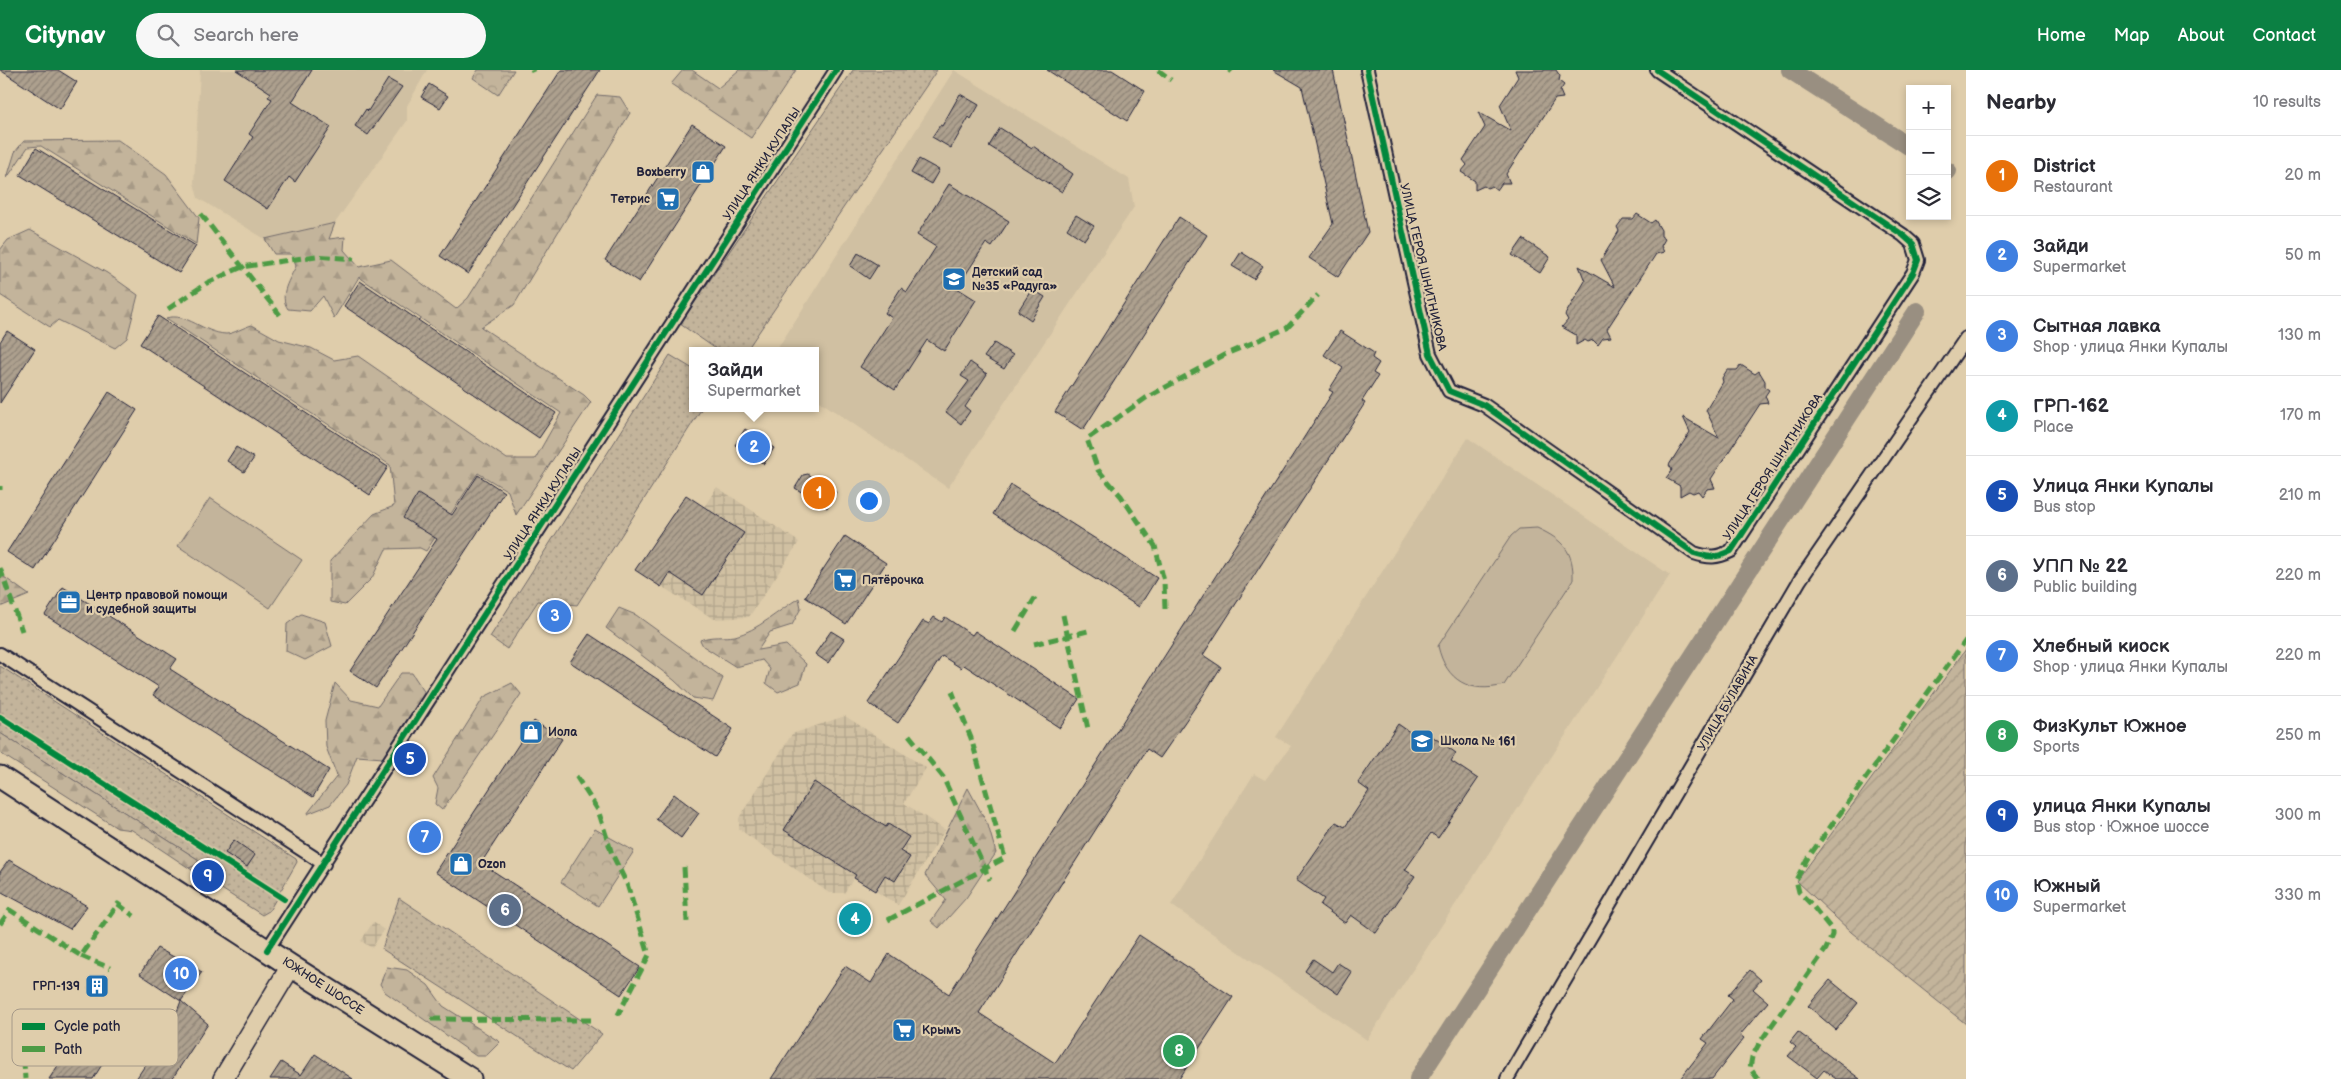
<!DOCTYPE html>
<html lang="en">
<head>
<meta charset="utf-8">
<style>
	body { margin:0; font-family:"Balsamiq Sans",sans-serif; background:#f7f7f7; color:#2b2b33 }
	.controls { position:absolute; right:15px; top:15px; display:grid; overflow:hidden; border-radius:0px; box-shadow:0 2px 8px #0003 }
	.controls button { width:45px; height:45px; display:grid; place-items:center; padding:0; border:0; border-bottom:1px solid #e1e1e2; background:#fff; color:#2b2b33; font:25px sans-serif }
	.you { position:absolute; left:868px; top:430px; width:18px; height:18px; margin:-12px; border:4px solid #fff; border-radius:50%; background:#1a73e8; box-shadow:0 0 0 8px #1a73e833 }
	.badge { display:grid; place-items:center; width:32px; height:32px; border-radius:50%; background:#0b8043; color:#fff; font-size:16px; font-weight:700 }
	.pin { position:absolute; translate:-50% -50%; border:2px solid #fff; box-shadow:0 1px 5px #0006 }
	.popup { position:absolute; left:689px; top:277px; width:130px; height:65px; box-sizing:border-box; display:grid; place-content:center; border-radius:0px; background:#fff; filter:drop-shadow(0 1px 4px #0005); font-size:16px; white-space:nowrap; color:#7c7c81 }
	.popup b { font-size:19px; color:#2b2b33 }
	.popup::after { content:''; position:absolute; left:50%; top:100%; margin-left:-10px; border:10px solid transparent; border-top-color:#fff }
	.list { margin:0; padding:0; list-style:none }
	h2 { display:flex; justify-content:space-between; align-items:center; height:65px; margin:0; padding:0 20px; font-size:21px }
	h2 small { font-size:16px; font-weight:400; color:#7c7c81 }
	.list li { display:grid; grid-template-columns:32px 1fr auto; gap:15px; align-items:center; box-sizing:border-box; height:80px; padding:0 20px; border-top:1px solid #e1e1e2 }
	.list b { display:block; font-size:19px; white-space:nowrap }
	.list p { margin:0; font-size:16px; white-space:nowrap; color:#7c7c81 }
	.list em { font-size:16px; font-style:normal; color:#7c7c81 }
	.icon { flex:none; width:28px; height:28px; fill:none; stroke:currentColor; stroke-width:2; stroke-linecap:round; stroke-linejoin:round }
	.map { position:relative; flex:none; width:1966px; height:1009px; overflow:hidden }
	header { display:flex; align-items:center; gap:30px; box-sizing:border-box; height:70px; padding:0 25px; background:#0b8043; color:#fff }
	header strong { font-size:24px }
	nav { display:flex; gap:28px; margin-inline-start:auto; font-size:18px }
	.search { width:350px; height:45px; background:#f7f7f7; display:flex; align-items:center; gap:12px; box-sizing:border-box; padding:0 18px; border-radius:28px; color:#7c7c81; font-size:19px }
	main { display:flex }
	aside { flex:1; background:#fff }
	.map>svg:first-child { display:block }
</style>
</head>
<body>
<header>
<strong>Citynav</strong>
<div class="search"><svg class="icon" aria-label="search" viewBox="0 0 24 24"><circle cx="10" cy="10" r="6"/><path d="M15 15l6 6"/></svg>Search here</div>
<nav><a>Home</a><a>Map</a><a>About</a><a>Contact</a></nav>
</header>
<main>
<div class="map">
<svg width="1966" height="1009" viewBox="0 0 1966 1009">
	<defs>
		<pattern id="industrial-grid" width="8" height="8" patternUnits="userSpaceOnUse" patternTransform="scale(1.25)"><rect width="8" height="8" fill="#d0c0a2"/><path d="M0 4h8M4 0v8" fill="none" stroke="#b2a58c"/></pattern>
		<pattern id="grass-dots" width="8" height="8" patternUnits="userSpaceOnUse" patternTransform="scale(1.25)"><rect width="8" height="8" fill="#c3b49b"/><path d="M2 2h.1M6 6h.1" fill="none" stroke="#a79a86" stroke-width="1.8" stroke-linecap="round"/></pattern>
		<pattern id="forest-firs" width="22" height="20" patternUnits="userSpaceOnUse" patternTransform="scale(1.25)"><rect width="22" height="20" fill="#c3b49b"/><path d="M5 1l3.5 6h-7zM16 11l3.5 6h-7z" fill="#a79a86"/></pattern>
		<pattern id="park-crowns" width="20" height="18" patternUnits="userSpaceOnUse" patternTransform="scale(1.25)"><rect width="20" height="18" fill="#c3b49b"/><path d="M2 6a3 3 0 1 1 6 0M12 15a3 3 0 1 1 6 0" fill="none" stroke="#a79a86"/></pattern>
		<pattern id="garden-furrows" width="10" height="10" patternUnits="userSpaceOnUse" patternTransform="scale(1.25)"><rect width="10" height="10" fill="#c3b49b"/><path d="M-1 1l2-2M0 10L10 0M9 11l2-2" fill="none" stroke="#a79a86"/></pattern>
		<pattern id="building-hatch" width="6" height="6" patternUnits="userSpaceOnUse" patternTransform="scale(1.25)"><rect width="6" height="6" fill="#ada08e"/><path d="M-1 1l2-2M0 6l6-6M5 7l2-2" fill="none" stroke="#8c8275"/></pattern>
	</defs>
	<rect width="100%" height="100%" fill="#dfcdab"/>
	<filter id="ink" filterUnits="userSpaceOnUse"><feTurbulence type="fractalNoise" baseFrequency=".02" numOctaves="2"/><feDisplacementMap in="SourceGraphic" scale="10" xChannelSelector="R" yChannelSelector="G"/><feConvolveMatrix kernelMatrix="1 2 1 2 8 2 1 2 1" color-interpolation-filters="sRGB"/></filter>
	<g filter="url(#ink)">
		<path fill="#d0c0a2" d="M200,0H427L407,36V51L335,153L265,169L198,128L194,113Z
			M954,0L1129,109L1134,137L948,418L815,328V281H776Z
			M1468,368L1670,505L1367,970L1171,835L1254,704L1265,710L1291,676L1276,667Z"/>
		<path fill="url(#industrial-grid)" d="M717,417L799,472L749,547L714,549L635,500L686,425L704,437Z
			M845,646L926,698L904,733L945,760L898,835L854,808L844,823H829L739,759V748L792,664Z
			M373,852L384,860L372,878L361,871Z"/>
		<path fill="url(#grass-dots)" stroke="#726b6b" d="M853,0H937L746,281H719L680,254Z
			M670,285L693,299V338H702L577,535L538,531L507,579L490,567Z
			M0,596L296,789L297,792L269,841L262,845L189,798L196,795L199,790L0,663Z
			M399,828L602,964L571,1001L382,879Z"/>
		<path fill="url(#forest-firs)" stroke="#726b6b" d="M683,0H692L718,18L739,0H796L751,68L671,14Z
			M597,25L620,27L630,43L514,235L481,257L584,325L591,332L516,445L508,421L478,403L426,481L420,478L386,479L372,508L345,535L330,532V491L374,444L394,436L390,395L166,248C187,242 203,263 226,264C233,264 244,257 252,255L279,270L311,278L334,290L358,286L507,389H535L561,343L359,207L334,248L323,226L310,241L288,239C278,225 290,209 296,196L291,184H274L265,169L335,153L329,169L345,167L344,180L359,197L391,190L456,239L468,228Z
			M118,70L166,104L199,148L196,174L41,76L28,77L7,108L15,82L24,71Z
			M30,160L107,203L138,225L127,268L115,278L58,250L50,257L0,225V180L8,170Z
			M0,504L29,525L0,537Z
			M799,528L801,538L792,555L770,562L758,580L786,575L806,594L800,613L778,622L766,613L770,599L762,590L736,597L703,576L700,570C712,565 723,568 735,566C757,561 779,540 799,528Z
			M619,538L636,545L723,608L713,631L693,628L674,610L606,558Z
			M301,544L325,552L332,576L305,590L286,581L287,554Z
			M401,603H412L425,623L383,688L357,686L346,715L330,735L307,744L337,706L326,677L325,651L335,613L351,630L378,636Z
			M512,613L521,624L442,740L435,734L438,718L433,708L484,627Z
			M0,663L199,790L196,795L189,798L132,760L117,758L0,683Z
			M968,718L988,755L996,783L966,828L939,858L931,851L946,830L925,805Z
			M387,897L407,900L428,915L443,936L500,972L486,986H476L385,922L380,914Z"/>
		<path fill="url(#park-crowns)" stroke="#726b6b" d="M478,0H514L498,25L473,8Z
			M595,759L634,781L598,836L561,812Z"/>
		<path fill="url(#garden-furrows)" stroke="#726b6b" d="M1966,579V954L1851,862L1797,811Z"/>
		<path fill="#c3b49b" stroke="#726b6b" d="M210,428L302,490L270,538L178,476Z
			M1537,458C1563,470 1574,481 1573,510L1504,615C1470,624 1446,611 1438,576L1511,466L1519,459Z"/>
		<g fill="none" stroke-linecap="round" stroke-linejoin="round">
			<path stroke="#998f81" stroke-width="18" d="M1790,0L1910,77
				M1947,101H1948
				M1418,1009L1917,241"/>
		</g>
		<path fill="url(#building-hatch)" stroke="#22223b" d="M0,0H58L77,12L60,39Z
			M236,0H312L292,32L331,57L295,112L289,107L268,139L225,111L253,67L249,64L272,29L268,27L271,23Z
			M561,0H600L468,204L440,186Z
			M1047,0H1112L1145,21L1127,51Z
			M1273,0H1333L1368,162L1338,207L1309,188L1333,154L1302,17Z
			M1515,0H1556L1560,6L1559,11L1564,15L1560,21L1563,28L1555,29L1506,104L1510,113H1502L1497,120L1492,116L1487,118L1484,116L1475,120V111L1461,102L1467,95L1463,90L1485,57L1478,42L1511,61L1500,35L1518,7Z
			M388,9L402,17L368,65L355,56L366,39L368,41Z
			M429,14L448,26L440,38L421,27Z
			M960,24L979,35L971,49L969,47L951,78L932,67L940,55L942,56Z
			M692,54L726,76L639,212L605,190Z
			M1000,58L1032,78L1033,76L1073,104L1062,122L989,76Z
			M36,78L196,176L179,203L20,105Z
			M919,89L939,100L931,114L911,103Z
			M949,114L1009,151L992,177L986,173L957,218L976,230L944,281L927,270L895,320L860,297L892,248L885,243L901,218L907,222L936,177L917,165Z
			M1637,144L1651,153L1655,150L1661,160V166L1665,169L1661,176L1664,182L1656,184L1607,259L1611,267L1603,268L1598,275L1593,270L1588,272L1585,270L1576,275V265L1562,257L1568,250L1565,245L1585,211L1579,196L1615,217L1601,190L1619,161L1617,157L1623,149H1633Z
			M1076,145L1094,156L1084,170L1067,159Z
			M1179,147L1207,165L1083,360L1055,342Z
			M1523,169L1550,187L1540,203L1512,185Z
			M1241,182L1263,196L1254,209L1232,196Z
			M858,183L878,195L869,209L850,196Z
			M360,211L556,343L539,368L344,236Z
			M1032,219L1045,227L1031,250L1018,241Z
			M158,246L388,397L370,425L140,274Z
			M7,261L35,279L0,333V272Z
			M1340,261L1374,283L1372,288L1379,293L1373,303L1378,306L1362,331L1365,333L1203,585L1221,597L1202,627L1160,688L1147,679L979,943L1055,993L1139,865L1233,927L1179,1009H771L845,896L871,913L889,884L949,924L1333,322L1329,320L1343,298L1324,285Z
			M994,273L1013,285L1004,299L984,287Z
			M970,292L987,304L965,337L970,341L961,354L946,342L969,311L961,306Z
			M1741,295L1755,304L1759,301L1765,311V317L1769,320L1765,326L1768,333L1760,334L1711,409L1715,418L1707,419L1702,426L1698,421L1693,423L1689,421L1680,426V416L1666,408L1672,400L1669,395L1690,362L1683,347L1719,368L1706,340L1723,312L1722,308L1727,300H1737Z
			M109,322L137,340L35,500L7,482Z
			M745,359L774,378L764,394L735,375Z
			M236,377L254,388L244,402L227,391Z
			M808,404L836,422L827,438L795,418L803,405Z
			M478,405L504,422L376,618L350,601L437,469L403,448L418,424L452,445Z
			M1011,415L1157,508L1139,537L993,444Z
			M686,425L744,463L703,525L670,503L661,517L635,500Z
			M845,466L886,493L846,554L805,527Z
			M63,517L177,589L170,599L329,700L313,727L153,625L159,617L45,545Z
			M934,547L942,552L945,547L972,565L975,561L1079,629L1060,658L964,595L961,598L942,586L898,653L868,633L923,551L929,554Z
			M831,561L844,569L828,593L815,584Z
			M589,564L733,659L715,687L570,592Z
			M534,651L562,669L481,793L640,897L621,925L435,802Z
			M1398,654L1424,672L1429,664L1456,683L1451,691L1478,709L1438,768L1431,763L1405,800L1415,806L1376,863L1351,845L1345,853L1320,835L1324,829L1296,810L1336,752L1345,757L1369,721L1358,713Z
			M814,712L886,757L888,754L909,767L900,781L910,787L895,811L885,805L875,821L854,808L856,805L784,760Z
			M674,724L699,743L681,768L656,749Z
			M234,770L255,785L247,797L225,783Z
			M9,790L87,836L70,859L0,821V802Z
			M852,836L868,845L858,862L842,852Z
			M157,878L202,902L181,931L140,904Z
			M1313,889L1332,902L1338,893L1352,902L1338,924L1305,901Z
			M1750,900L1761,910L1753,919L1768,932L1740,965L1744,968L1712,1009H1680L1708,973L1702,969L1733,929L1728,925Z
			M95,907L106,914L99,926L88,919Z
			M1830,910L1858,933L1836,960L1808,936Z
			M181,931L208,954L172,1009H136L172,955Z
			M1798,962L1860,1009H1836L1824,1000L1817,1008L1788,986L1796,977L1790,972Z
			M73,973L103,993L93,1009H49Z
			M315,984L353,1009H270L281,992L301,1005Z"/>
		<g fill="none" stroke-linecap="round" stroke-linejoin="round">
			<g stroke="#22223b" stroke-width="16">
				<path id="street" d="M1367,0L1430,284L1449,321L1484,335L1694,483C1709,488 1717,488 1731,481L1913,203L1918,190L1913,174L1903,165L1657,0
					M0,584L324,794
					M267,880L836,0
					M1507,1009L1800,510L1966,268"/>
			</g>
			<g stroke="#22223b" stroke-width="22">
				<path id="secondary" d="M223,1009L291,896"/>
			</g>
			<g stroke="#22223b" stroke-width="25">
				<path id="primary" d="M0,707L291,896L470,1009"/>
			</g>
			<use href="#street" stroke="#dfcdab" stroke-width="12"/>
			<use href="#secondary" stroke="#dfcdab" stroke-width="19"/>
			<use href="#primary" stroke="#dfcdab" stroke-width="21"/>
			<path stroke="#4d9b45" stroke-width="5" stroke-dasharray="10 5" stroke-linecap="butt" d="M532,0L533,2
				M1158,0L1171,10
				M1230,0L1232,2
				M201,144L280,245
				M168,239L207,213L242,197L316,186L354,189
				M0,416V420
				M0,498L22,561
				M1165,539L1164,511L1155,476L1121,426L1098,400L1087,369L1146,328L1224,285L1287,258L1318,225
				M1063,545L1088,659
				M1015,561L1035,528
				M1034,574L1088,561
				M909,665L943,707L990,810
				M576,706L598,740L612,784L627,814L649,885L618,945
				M684,797L687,852
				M888,850L1005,788L971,668L952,621
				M0,854L10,840L81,886L118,834L134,846
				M81,886L110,898
				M21,944L25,1009
				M431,949L596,950
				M1758,1009L1750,998L1752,987L1760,972L1826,879L1832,865V860L1811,834L1799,822L1796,810L1807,789L1966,570"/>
			<g stroke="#dfcdab" stroke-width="9">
				<path id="cycleway" d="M1367,0L1430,284L1449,321L1484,335L1694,483C1709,488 1717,488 1731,481L1913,203L1918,190L1913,174L1903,165L1657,0
					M0,647L284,829
					M267,880L836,0"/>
			</g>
			<use href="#cycleway" stroke="#00873e" stroke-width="6"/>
		</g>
	</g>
	<defs>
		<g id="shop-square" transform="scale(1.25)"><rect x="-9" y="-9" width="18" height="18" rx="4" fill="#1f6fb2" stroke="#dfcdab"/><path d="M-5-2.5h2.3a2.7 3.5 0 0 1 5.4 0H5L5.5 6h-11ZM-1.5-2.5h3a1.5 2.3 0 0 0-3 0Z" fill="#fff"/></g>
		<g id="supermarket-square" transform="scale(1.25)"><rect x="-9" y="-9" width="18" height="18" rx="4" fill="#1f6fb2" stroke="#dfcdab"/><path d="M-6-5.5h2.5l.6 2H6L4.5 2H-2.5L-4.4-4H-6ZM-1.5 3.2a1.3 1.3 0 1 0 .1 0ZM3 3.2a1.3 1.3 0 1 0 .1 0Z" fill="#fff"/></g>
		<g id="school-square" transform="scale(1.25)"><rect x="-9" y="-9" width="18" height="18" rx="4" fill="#1f6fb2" stroke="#dfcdab"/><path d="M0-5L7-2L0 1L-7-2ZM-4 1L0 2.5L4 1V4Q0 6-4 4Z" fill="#fff"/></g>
		<g id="office-square" transform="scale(1.25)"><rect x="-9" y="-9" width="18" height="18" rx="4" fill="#1f6fb2" stroke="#dfcdab"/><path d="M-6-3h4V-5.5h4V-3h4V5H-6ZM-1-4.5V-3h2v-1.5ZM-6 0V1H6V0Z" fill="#fff"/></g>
		<g id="building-square" transform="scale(1.25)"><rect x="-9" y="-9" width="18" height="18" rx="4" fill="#1f6fb2" stroke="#dfcdab"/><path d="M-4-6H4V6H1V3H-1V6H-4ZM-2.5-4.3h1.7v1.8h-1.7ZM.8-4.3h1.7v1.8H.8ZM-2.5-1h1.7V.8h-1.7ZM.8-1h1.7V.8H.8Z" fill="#fff"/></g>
	</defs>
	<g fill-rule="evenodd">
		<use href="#shop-square" x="703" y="102"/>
		<use href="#supermarket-square" x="668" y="129"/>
		<use href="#school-square" x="954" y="209"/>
		<use href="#supermarket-square" x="845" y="510"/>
		<use href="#office-square" x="69" y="532"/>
		<use href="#shop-square" x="531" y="662"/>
		<use href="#school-square" x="1422" y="671"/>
		<use href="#shop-square" x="461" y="794"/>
		<use href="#building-square" x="97" y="916"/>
		<use href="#supermarket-square" x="904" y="960"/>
	</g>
	<g text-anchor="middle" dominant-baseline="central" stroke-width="4.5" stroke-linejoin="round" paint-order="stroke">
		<g font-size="12" fill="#22223b" stroke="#dfcdab">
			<text transform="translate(762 94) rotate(-57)">УЛИЦА ЯНКИ КУПАЛЫ</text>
			<text transform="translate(1423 197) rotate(77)">УЛИЦА ГЕРОЯ ШНИТНИКОВА</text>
			<text transform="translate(1773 397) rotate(-57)">УЛИЦА ГЕРОЯ ШНИТНИКОВА</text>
			<text transform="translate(543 434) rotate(-57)">УЛИЦА ЯНКИ КУПАЛЫ</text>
			<text transform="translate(1728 633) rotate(-60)">УЛИЦА БУЛАВИНА</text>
			<text transform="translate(323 916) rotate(33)">ЮЖНОЕ ШОССЕ</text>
		</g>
		<g font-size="12" font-weight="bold" fill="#22223b" stroke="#dfcdab" text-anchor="start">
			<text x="686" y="102" text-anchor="end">Boxberry</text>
			<text x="650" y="129" text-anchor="end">Тетрис</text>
			<text x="972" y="202">Детский сад<tspan x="972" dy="14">№35 «Радуга»</tspan></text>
			<text x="862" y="510">Пятёрочка</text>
			<text x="86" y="525">Центр правовой помощи<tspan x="86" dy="14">и судебной защиты</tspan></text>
			<text x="548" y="662">Иола</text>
			<text x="1440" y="671">Школа № 161</text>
			<text x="478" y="794">Ozon</text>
			<text x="80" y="916" text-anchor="end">ГРП-139</text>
			<text x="922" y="960">Крымъ</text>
		</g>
	</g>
	<rect x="12" y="939" width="166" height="57" rx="8" fill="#dfcdab" stroke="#a69a89" stroke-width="1"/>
	<rect x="22" y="953" width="23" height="7" fill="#00873e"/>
	<rect x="22" y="976" width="23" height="6" fill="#4d9b45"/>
	<g font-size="14" fill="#22223b">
		<text x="54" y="961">Cycle path</text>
		<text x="54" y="984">Path</text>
	</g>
</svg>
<div class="controls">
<button>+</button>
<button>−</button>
<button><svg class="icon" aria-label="layers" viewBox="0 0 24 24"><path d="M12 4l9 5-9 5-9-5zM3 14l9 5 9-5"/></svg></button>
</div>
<div class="you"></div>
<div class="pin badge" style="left:819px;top:423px;background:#e8710a">1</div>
<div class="pin badge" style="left:754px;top:377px;background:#3f7fe0">2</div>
<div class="popup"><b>Зайди</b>Supermarket</div>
<div class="pin badge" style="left:555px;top:546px;background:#3f7fe0">3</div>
<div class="pin badge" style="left:855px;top:849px;background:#0f9aa8">4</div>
<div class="pin badge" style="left:410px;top:689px;background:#1a4fb4">5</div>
<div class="pin badge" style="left:505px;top:840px;background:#5c6f8a">6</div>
<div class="pin badge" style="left:425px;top:767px;background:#3f7fe0">7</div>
<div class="pin badge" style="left:1179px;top:981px;background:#2e9e5b">8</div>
<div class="pin badge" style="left:208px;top:806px;background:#1a4fb4">9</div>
<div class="pin badge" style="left:181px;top:904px;background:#3f7fe0">10</div>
</div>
<aside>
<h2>Nearby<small>10 results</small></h2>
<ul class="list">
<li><span class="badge" style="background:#e8710a">1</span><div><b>District</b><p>Restaurant</p></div><em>20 m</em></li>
<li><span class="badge" style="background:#3f7fe0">2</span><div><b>Зайди</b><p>Supermarket</p></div><em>50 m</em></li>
<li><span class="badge" style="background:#3f7fe0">3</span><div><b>Сытная лавка</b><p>Shop · улица Янки Купалы</p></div><em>130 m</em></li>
<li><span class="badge" style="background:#0f9aa8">4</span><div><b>ГРП-162</b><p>Place</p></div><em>170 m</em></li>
<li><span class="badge" style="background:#1a4fb4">5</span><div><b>Улица Янки Купалы</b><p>Bus stop</p></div><em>210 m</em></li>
<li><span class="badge" style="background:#5c6f8a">6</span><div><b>УПП № 22</b><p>Public building</p></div><em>220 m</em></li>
<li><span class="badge" style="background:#3f7fe0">7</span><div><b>Хлебный киоск</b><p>Shop · улица Янки Купалы</p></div><em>220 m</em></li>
<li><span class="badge" style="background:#2e9e5b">8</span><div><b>ФизКульт Южное</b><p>Sports</p></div><em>250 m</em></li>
<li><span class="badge" style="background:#1a4fb4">9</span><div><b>улица Янки Купалы</b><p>Bus stop · Южное шоссе</p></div><em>300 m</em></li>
<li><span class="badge" style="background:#3f7fe0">10</span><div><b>Южный</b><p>Supermarket</p></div><em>330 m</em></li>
</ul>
</aside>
</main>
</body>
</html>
